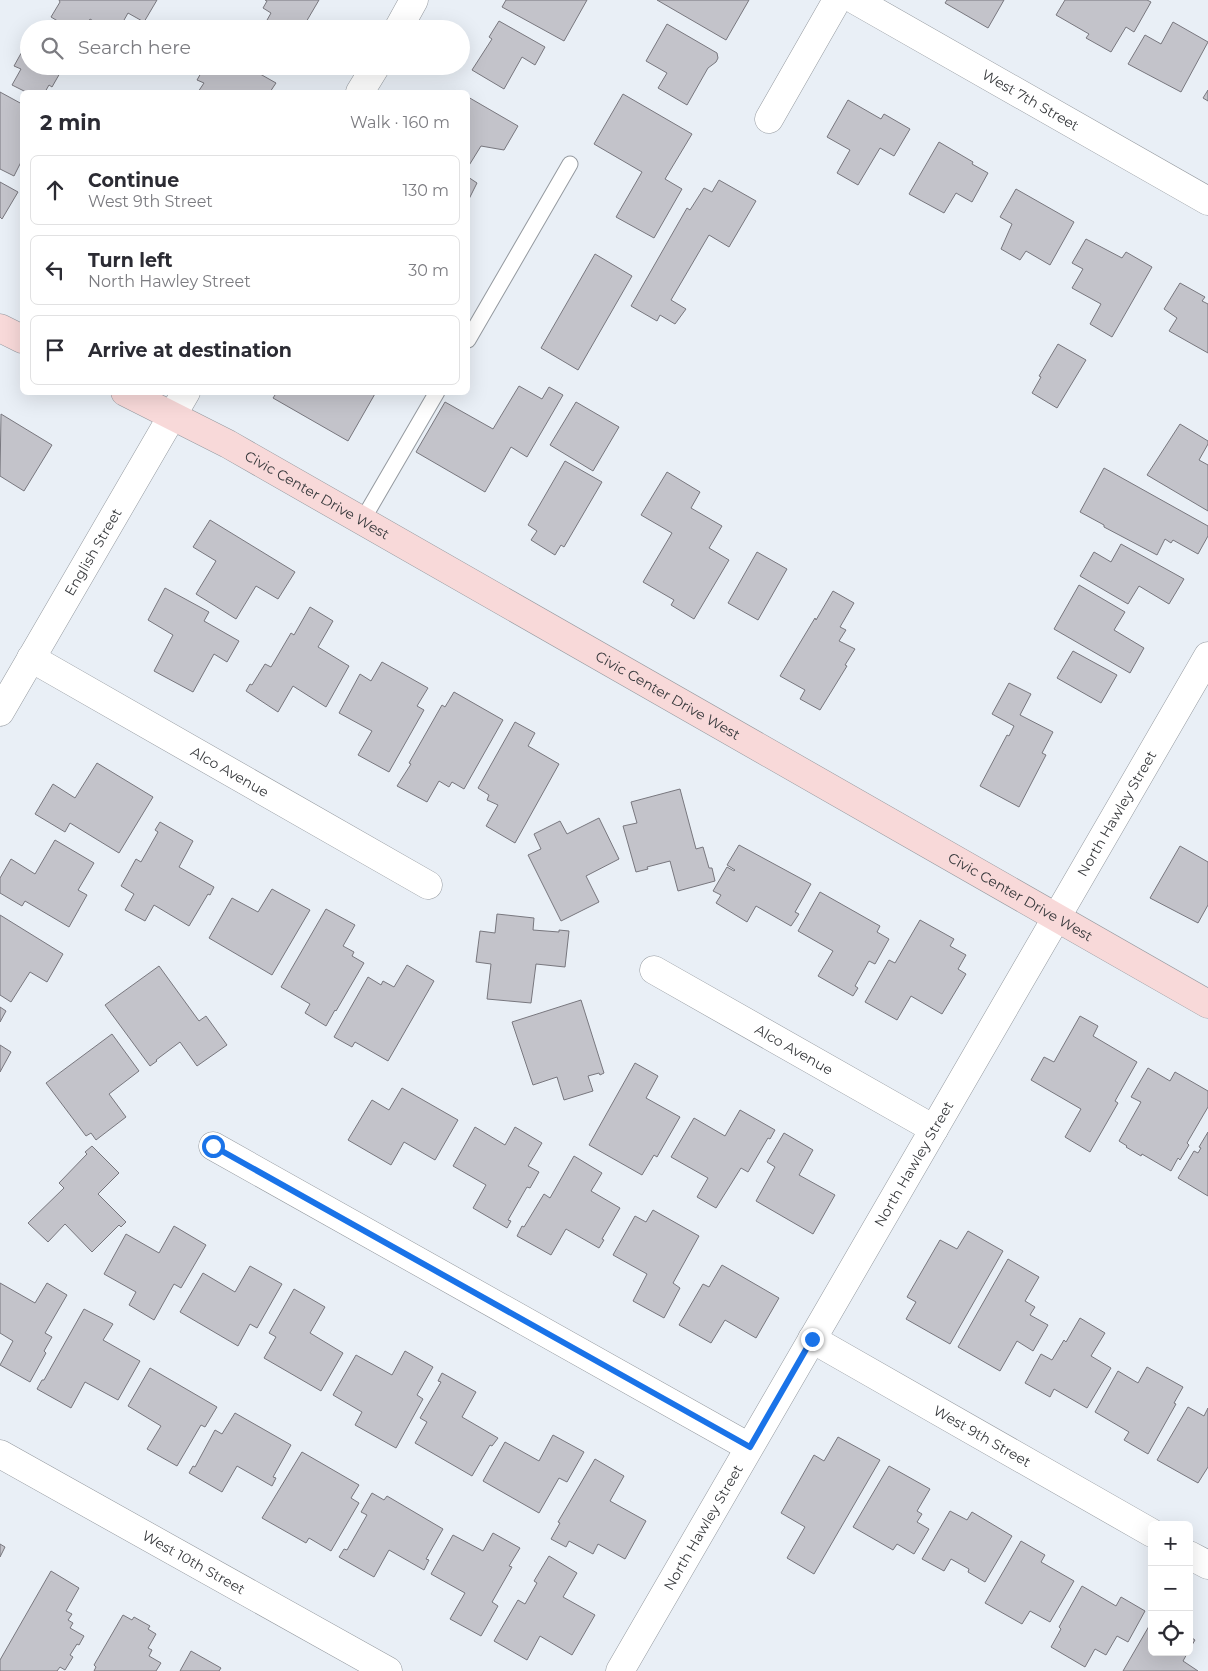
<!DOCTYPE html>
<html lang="en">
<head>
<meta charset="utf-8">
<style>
	body { margin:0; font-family:Montserrat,sans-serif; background:#f2f2f3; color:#2b2b33 }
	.controls { position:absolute; right:15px; bottom:15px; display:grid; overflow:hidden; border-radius:8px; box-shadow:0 5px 20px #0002 }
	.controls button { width:45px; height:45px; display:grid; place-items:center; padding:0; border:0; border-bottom:1px solid #e1e1e2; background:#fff; color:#2b2b33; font:25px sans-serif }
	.stop { position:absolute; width:15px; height:15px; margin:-11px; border:4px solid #1a73e8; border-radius:50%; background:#fff }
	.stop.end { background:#1a73e8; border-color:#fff; box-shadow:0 1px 5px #0008 }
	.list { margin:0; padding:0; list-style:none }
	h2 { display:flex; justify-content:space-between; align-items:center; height:65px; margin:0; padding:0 20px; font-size:21px }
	h2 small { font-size:16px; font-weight:400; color:#7c7c81 }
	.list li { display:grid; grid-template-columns:32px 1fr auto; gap:15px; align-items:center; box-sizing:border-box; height:70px; margin:0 10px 10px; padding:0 10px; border:1px solid #e1e1e2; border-radius:8px }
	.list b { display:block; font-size:19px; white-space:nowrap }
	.list p { margin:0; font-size:16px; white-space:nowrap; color:#7c7c81 }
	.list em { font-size:16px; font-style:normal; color:#7c7c81 }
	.icon { flex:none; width:28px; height:28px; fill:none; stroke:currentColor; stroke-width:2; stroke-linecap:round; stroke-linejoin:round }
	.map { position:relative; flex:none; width:1208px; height:1671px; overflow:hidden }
	.search { position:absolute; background:#fff; box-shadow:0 5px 20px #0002; left:20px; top:20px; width:450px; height:55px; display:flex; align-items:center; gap:12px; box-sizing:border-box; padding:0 18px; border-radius:28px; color:#7c7c81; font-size:19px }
	.panel { position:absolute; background:#fff; box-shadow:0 5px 20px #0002; left:20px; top:90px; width:450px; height:305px; border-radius:8px }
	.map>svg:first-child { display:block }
</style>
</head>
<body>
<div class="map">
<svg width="1208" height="1671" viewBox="0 0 1208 1671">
	<rect width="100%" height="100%" fill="#e9eff6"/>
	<path fill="#c3c3ca" stroke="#78777e" d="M59,0H157L144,22L128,13L119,29H107L90,19L84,29H71L51,17L60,2Z
		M265,0H319L302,29H262L271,13L263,8L267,1Z
		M506,0H587L564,41L502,7Z
		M657,0H749L726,40Z
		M947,0H1004L988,28L945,3Z
		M1065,0H1147L1151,2L1134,32L1126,27L1111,52L1086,38L1089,34L1056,15Z
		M499,21L545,47L535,65L522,57L504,89L472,70L492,39L489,37Z
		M1173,22L1208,42L1181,92L1128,64L1145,35L1161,44Z
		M37,24L46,29H35Z
		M667,24L717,53L718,58L716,62L708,68L687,105L658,88L667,73L646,61Z
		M29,39V66H64L52,87L49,85L45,92H26L12,85L21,69L14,66Z
		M205,66H219L231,73L234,69L237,71L240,66H246L276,83L270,92H198L204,83L197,80Z
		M1208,90V101L1203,98Z
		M0,92L22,104V160L14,176L0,169Z
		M623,94L692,134L665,179L682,189L654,238L616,217L642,172L594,144Z
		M468,97L518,126L504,150L481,146L468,167Z
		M848,100L881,119L884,114L910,129L894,156L880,148L858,185L837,173L850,150L827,137Z
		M939,142L973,162L972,164L988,173L972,202L956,193L944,213L909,194Z
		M468,177L477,183L468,201Z
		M719,180L756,201L729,247L709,235L671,300L686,309L675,324L660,315L657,321L631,306L687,208L690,210L704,188L712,192Z
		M0,182L18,192L2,219L0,217Z
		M1016,189L1074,222L1050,265L1026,251L1020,260L1001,249L1012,224L1000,217Z
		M1086,239L1122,258L1126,252L1152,267L1112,337L1090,324L1101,304L1072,288L1083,269L1072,263Z
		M595,254L632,276L578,370L541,348Z
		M1180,283L1205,297L1202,301L1208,304V353L1169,331L1177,318L1164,309Z
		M1058,344L1086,360L1057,408L1032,393L1041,377L1039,376Z
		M519,386L542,399L549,387L563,395L527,457L511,447L485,492L416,452L445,402L493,429Z
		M277,392H376L348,441L273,398Z
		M576,402L619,427L593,471L550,445Z
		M1,414L52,445L24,491L0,476Z
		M1180,424L1208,441V444L1199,460L1208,465V511L1147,475Z
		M565,461L602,482L564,547L561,545L555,555L531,540L537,531L528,525Z
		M1104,468L1208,526V536L1198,554L1173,540L1171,543L1165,539L1157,555L1104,527V525L1080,512Z
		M667,472L700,492L691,508L722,526L709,548L729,560L694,619L671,605L674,600L643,582L672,533L641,515Z
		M210,520L295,572L278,599L256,586L236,619L196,594L216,561L193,547Z
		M1121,544L1184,579L1169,604L1139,586L1128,604L1080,576L1094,552L1111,562Z
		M757,552L787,569L758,620L728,603Z
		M1079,585L1125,612L1114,630L1144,648L1130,673L1054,629Z
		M165,588L209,612L204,621L239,641L227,662L214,654L193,692L154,671L173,635L148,620Z
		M833,591L854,603L840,627L846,630L839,641L855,649L845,665L847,666L820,710L800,699L805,690L780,676L815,618L816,620Z
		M310,607L333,621L318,647L349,666L326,707L293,686L278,712L246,691L250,684L252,685L265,664L271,667L291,633L294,635Z
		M1073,651L1117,675L1101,703L1057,678Z
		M382,662L428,688L417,706L424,710L389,772L358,755L372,731L339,713L360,674L371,681Z
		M1009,683L1031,694L1020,715L1053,732L1042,753L1046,755L1019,807L980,786L1007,735L1009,736L1014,726L992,714Z
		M454,692L503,720L464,789L452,782L449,787L439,781L427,802L397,786L411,764L409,763L442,705L445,707Z
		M515,722L535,733L528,746L559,764L515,843L486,826L498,805L487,800L489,795L478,788Z
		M97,763L153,797L119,853L70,823L65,832L35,814L53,784L75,798Z
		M680,789L696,849L703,847L709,868H712L715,881L678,891L670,861L647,867L648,869L636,872L623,826L637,823L631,802Z
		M599,818L619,859L586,876L599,902L561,921L528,855L541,849L534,834L560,821L567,834Z
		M160,822L193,841L179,867L214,887L210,895L208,894L189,926L154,905L145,921L125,910L134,894L121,886L136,859L141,862L158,832L155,830Z
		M55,840L94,863L78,890L87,895L69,927L25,901L22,906L0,893V878L11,859L35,874Z
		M739,845L811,884L795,912L799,914L791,926L756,906L747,922L716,903L721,895L713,891L727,867L734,871L735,870L727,865Z
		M1180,846L1208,862V905L1198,923L1150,898Z
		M272,889L310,910L272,975L209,938L232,898L258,912Z
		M820,892L880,926L877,932L889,939L875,964L869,961L855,986L858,988L853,996L818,976L833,951L798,931Z
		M326,909L355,925L343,946L354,952L352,956L364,963L336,1011L335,1010L326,1026L305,1013L310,1004L281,987Z
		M497,914L534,918L533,930L559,932V930L569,931L565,967L536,964L531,1003L487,999L491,964L476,962L480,931L495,933Z
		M0,915L63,954L47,982L30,972L11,1002L0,995Z
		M920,920L954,939L950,946L966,955L958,969L966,974L942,1014L911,996L897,1020L865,1002L889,960L895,963Z
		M407,965L434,981L388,1061L355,1042L352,1047L334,1037L368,977L381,985L383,981L394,987Z
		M159,966L199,1021L206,1016L227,1045L197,1066L180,1042L156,1060L157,1061L150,1066L105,1005Z
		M581,1000L604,1073L600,1075L599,1073L588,1076L593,1091L564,1100L557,1077L533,1085L512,1022Z
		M0,1007L6,1011L0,1022Z
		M1080,1016L1098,1026L1093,1036L1137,1062L1115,1101L1118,1103L1090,1152L1065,1137L1081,1109L1031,1080L1044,1057L1054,1062Z
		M112,1034L139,1071L109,1094L126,1117L96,1140L91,1133L86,1136L46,1083Z
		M0,1045L11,1052L0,1072Z
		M635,1063L658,1076L646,1098L680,1117L657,1157L654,1155L642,1175L589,1145Z
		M1148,1068L1170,1081L1175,1072L1208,1091V1107L1187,1143L1189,1145L1180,1160L1178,1158L1171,1171L1142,1154L1141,1156L1126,1147L1127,1146L1119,1141L1141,1102L1131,1097Z
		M402,1088L458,1120L435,1160L404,1142L391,1165L348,1140L372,1100L389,1110Z
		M740,1110L775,1130L770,1139L768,1138L748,1172L741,1168L716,1208L697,1197L708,1178L671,1157L694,1118L725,1136Z
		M475,1127L505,1145L515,1127L542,1143L528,1166L539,1172L530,1188L527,1187L508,1220L511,1221L507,1228L473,1208L486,1185L453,1166Z
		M1208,1132V1196L1178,1178L1194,1151L1198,1153L1201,1148L1199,1147Z
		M784,1133L813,1150L799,1175L835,1195L813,1234L756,1201L775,1167L767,1162Z
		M92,1146L119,1173L98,1194L126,1222L121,1227L119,1225L92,1252L65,1224L48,1242L28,1223L64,1188L59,1183L87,1154L85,1152Z
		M574,1156L602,1173L591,1191L620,1208L602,1239L604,1240L599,1248L566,1229L551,1255L517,1236L522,1226L524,1227L544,1194L550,1198Z
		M653,1210L699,1236L673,1283L680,1288L664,1318L633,1301L647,1274L613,1255L635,1216L646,1222Z
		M174,1226L206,1245L181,1288L174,1284L154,1320L129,1305L136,1292L104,1274L126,1234L159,1253Z
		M968,1231L1003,1251L950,1344L906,1319L916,1302L907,1297L940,1240L957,1249Z
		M1008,1259L1039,1277L1025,1301L1035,1307L1030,1315L1048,1325L1033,1351L1017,1341L1000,1371L958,1347Z
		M722,1265L779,1298L756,1338L725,1320L711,1343L679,1325L703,1284L709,1287Z
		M250,1266L282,1284L257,1328L250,1324L238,1346L180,1312L203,1273L235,1292Z
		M0,1283L35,1303L47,1283L67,1295L45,1333L52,1337L44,1351L46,1353L30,1382L0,1365L13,1341L0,1333Z
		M294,1289L325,1307L310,1333L343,1353L321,1391L264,1358L276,1337L269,1333Z
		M84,1309L113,1324L103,1340L140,1361L118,1400L85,1382L71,1408L37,1389L42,1380H44Z
		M1080,1318L1105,1333L1091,1356L1111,1368L1087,1408L1054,1389L1050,1397L1025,1383L1041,1354L1052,1360L1064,1340L1066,1342Z
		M405,1351L433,1367L417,1395L423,1399L396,1448L355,1425L362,1412L333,1395L356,1355L392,1375Z
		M1147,1367L1183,1387L1174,1403L1176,1404L1148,1454L1124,1440L1129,1432L1095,1412L1118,1371L1138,1383Z
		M150,1368L217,1407L205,1427L201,1425L177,1466L147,1449L161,1426L128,1406Z
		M442,1373L476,1392L462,1417L498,1438L492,1446L490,1445L472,1476L415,1443L427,1422L420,1418L441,1382L438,1381Z
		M1188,1407L1204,1416L1208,1408V1467L1198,1483L1157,1460Z
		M235,1413L291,1445L273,1477L276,1478L272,1486L237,1466L222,1492L189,1473L193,1466L195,1467L215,1430L222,1434Z
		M553,1435L584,1452L567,1482L559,1478L539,1513L483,1481L505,1442L539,1461Z
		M838,1437L880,1460L814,1574L787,1558L805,1527L781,1513L814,1455L824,1461Z
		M302,1452L359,1485L351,1498L359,1503L331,1551L309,1538L306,1543L262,1518Z
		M595,1459L624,1476L610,1501L646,1521L625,1559L598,1544L593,1554L569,1541L566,1547L551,1539L560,1523L558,1522Z
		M889,1466L930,1489L917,1511L922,1514L917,1522L929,1529L914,1554L897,1544L893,1550L853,1527Z
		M372,1493L384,1500L387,1496L443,1529L426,1559L429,1560L424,1570L389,1550L374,1577L339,1557L344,1549L347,1550L367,1515L361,1512Z
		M950,1511L967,1520L972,1512L1012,1536L985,1582L968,1572L969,1569L951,1559L944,1571L922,1559Z
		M493,1533L520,1548L509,1566L512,1567L492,1602L498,1606L481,1636L450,1619L465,1593L431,1574L453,1535L483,1551Z
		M1021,1541L1045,1555L1041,1562L1074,1581L1050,1622L1030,1611L1022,1624L985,1603Z
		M0,1544L5,1547L0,1557Z
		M549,1556L577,1573L563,1597L595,1615L572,1655L540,1636L527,1660L494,1641L518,1600L525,1604L537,1583L534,1581Z
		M51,1571L79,1588L66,1611L72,1614L68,1620L73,1623L70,1628L84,1636L79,1645L77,1644L70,1655L73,1657L65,1670L60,1667L57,1671H0V1660Z
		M1082,1586L1116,1606L1121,1597L1145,1611L1128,1642L1117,1636L1106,1655L1095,1649L1085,1667L1051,1647L1061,1629L1059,1627Z
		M123,1615L132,1620L134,1617L150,1626L148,1629L156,1634L148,1648L152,1650L149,1656L161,1663L156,1671H94L96,1667L94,1665Z
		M1152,1621V1652H1188L1183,1661L1198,1671H1123Z
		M1189,1636L1195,1640L1189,1650Z
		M191,1651L221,1668L219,1671H180Z"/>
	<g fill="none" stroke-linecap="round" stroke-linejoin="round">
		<g stroke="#94999f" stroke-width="17">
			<path id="service" d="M468,340L570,164
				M362,521L437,392"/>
		</g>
		<g stroke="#94999f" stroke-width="29">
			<g id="minor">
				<path id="s1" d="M855,0L1208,201"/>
				<path d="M769,119L837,0"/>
				<path id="s2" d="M31,658L428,885"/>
				<path id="s3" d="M654,970L934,1129"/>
				<path d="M213,1146L749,1447"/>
				<path id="s4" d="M812,1339L1152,1533"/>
				<path id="s5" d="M0,1454L388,1671"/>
				<path d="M1189,1555L1208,1565"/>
				<path id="s6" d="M620,1671L1208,656"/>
			</g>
		</g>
		<g stroke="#94999f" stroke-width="29">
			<g id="tertiary">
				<path d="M398,29L414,0"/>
				<path d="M360,92L376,66"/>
				<path id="s7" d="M0,712L186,392"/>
			</g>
		</g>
		<g stroke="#94999f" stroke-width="29">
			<g id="secondary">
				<path d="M0,328L22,339"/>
				<path id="s8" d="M125,392L228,444L1208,1004"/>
			</g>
		</g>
		<use href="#service" stroke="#fff" stroke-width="15"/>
		<use href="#minor" stroke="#fff" stroke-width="28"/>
		<use href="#tertiary" stroke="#fff" stroke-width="28"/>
		<use href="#secondary" stroke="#f8d9d9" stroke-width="28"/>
	</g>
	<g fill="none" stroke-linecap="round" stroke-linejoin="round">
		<path stroke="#1a73e8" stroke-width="6" d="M213,1146L750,1447L812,1339"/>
	</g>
	<g text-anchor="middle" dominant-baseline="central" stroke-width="5" stroke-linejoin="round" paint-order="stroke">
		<g font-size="14" fill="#37393c" stroke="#fafcff">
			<text stroke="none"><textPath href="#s1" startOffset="202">West 7th Street</textPath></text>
			<text stroke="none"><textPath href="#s8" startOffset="218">Civic Center Drive West</textPath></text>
			<text stroke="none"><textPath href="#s7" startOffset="185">English Street</textPath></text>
			<text stroke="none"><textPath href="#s8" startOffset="622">Civic Center Drive West</textPath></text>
			<text stroke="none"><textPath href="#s2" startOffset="229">Alco Avenue</textPath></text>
			<text stroke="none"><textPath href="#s6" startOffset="991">North Hawley Street</textPath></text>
			<text stroke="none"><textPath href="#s8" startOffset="1028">Civic Center Drive West</textPath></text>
			<text stroke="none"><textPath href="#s3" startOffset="161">Alco Avenue</textPath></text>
			<text stroke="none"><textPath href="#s6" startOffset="586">North Hawley Street</textPath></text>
			<text stroke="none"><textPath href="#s4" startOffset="196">West 9th Street</textPath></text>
			<text stroke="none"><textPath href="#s6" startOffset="166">North Hawley Street</textPath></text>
			<text stroke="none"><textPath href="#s5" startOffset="222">West 10th Street</textPath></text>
		</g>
	</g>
</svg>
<div class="controls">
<button>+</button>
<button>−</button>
<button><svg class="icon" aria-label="locate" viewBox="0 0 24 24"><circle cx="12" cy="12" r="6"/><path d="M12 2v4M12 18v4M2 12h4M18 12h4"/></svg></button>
</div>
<div class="stop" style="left:213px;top:1146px"></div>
<div class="stop end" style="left:812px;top:1339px"></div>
<div class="search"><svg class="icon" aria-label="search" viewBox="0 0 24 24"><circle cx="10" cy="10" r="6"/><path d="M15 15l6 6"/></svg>Search here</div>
<section class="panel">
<h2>2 min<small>Walk · 160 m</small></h2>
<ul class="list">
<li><svg class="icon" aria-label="ahead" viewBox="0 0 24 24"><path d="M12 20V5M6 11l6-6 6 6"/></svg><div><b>Continue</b><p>West 9th Street</p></div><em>130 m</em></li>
<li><svg class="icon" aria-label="left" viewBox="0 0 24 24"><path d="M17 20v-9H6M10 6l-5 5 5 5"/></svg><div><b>Turn left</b><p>North Hawley Street</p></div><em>30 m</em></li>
<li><svg class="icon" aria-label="arrive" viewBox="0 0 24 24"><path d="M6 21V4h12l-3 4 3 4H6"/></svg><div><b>Arrive at destination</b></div></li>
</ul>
</section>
</div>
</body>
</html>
